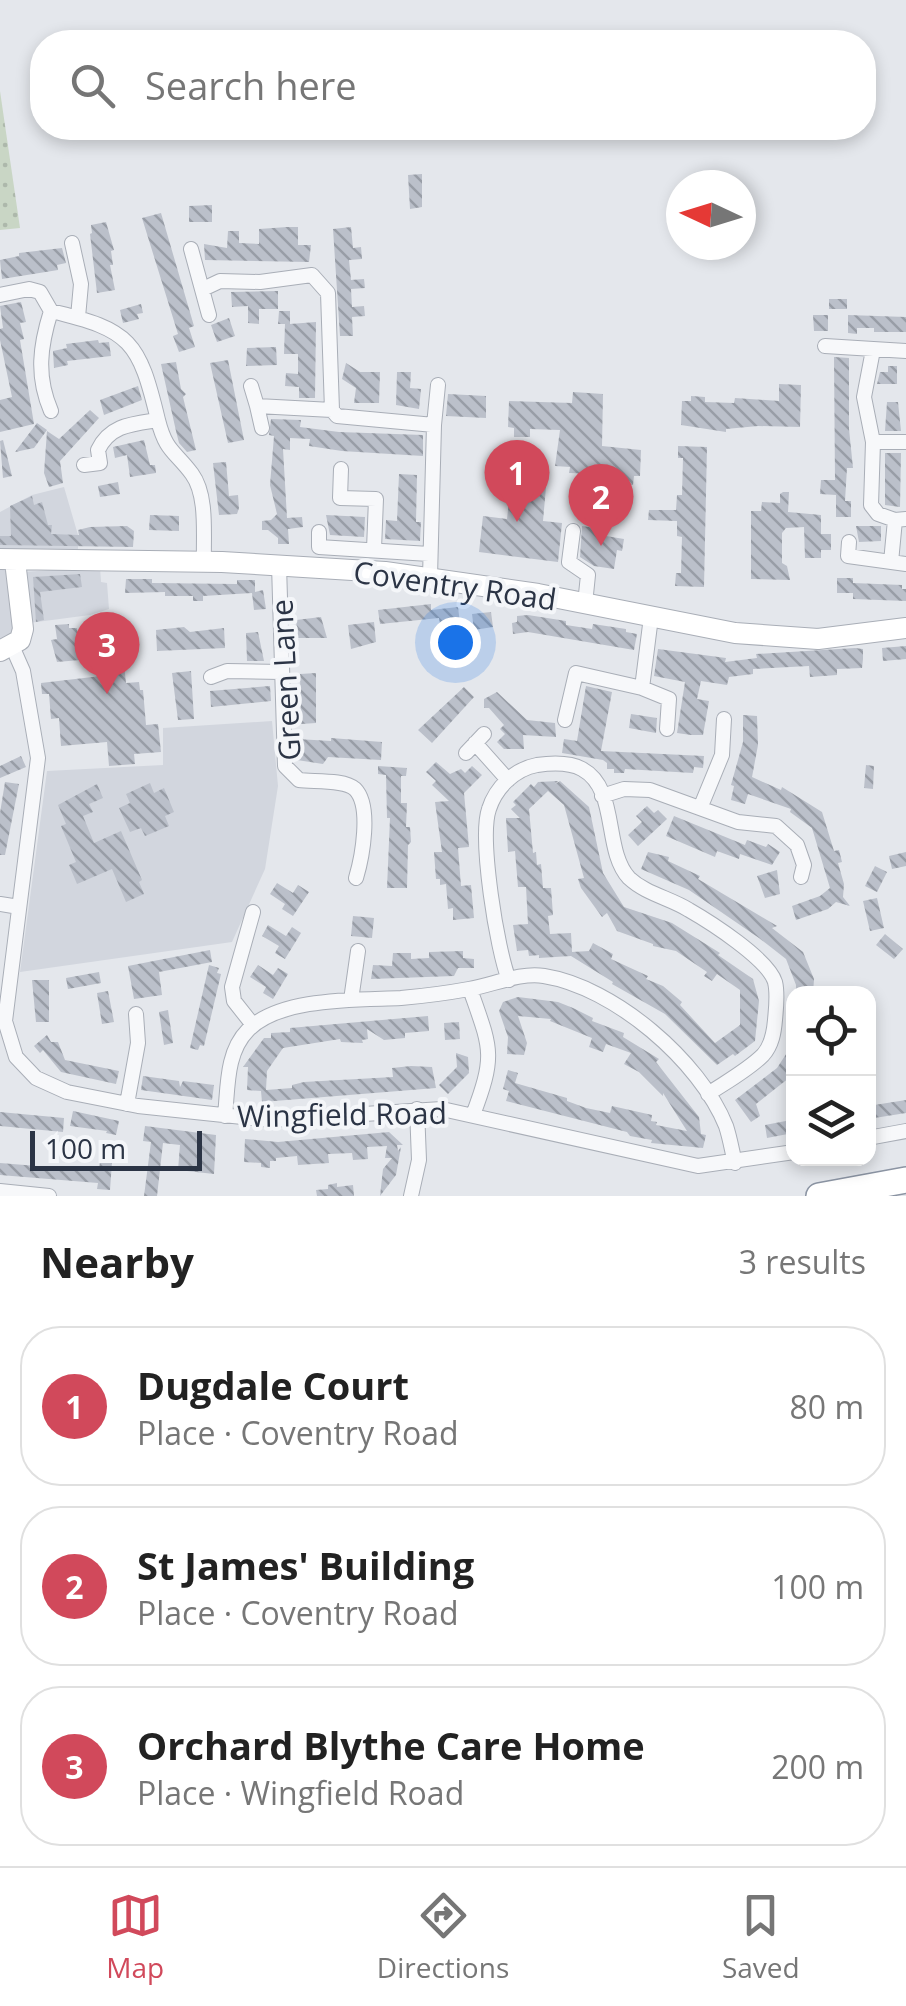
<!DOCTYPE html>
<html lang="en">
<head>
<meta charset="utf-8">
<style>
	body { margin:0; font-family:"Open Sans",sans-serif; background:#f6f6f6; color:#222 }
	.controls { position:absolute; right:30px; bottom:30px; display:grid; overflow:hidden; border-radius:20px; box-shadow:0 5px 15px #0003 }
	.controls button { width:90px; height:90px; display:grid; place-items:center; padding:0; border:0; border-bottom:2px solid #e0e0e0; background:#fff; color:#222; font:50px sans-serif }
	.compass { position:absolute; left:666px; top:170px; width:90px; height:90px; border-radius:50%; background:#fff; box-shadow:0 5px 15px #0003; rotate:274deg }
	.scale { position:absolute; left:30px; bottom:25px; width:172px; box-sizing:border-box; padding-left:10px; border:5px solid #2b3445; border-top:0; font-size:28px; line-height:35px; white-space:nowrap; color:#2b3445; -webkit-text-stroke:8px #f4f6f9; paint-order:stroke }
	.you { position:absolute; left:455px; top:642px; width:35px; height:35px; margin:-25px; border:8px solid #fff; border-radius:50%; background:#1a73e8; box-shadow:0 0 0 15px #1a73e833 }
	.badge { display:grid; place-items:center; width:65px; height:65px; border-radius:50%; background:#d1495b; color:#fff; font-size:32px; font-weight:700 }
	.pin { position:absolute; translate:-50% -82px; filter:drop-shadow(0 2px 5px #0008) }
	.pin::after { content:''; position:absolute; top:52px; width:35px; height:30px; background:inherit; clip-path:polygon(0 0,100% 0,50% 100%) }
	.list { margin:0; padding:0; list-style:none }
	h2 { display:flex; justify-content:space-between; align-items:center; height:130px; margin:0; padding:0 40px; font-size:42px }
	h2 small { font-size:32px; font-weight:400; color:#767676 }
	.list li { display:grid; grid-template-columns:65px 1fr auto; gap:30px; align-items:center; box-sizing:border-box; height:160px; margin:0 20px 20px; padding:0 20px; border:2px solid #e0e0e0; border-radius:40px }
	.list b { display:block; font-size:38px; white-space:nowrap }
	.list p { margin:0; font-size:32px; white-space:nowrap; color:#767676 }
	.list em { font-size:32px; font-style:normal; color:#767676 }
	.icon { flex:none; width:55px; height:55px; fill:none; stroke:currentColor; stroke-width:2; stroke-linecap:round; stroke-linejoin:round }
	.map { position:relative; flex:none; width:906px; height:1196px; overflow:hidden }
	.search { position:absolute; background:#fff; box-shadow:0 5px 15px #0003; left:30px; right:30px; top:30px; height:110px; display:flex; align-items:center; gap:25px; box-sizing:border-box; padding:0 35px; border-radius:40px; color:#767676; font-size:38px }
	.sheet { height:670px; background:#fff }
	nav { display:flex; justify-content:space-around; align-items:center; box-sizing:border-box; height:140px; border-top:2px solid #e0e0e0; background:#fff; font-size:28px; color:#767676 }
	nav a { display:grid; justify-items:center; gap:5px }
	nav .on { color:#d1495b }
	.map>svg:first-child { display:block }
</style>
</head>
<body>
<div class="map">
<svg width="906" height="1196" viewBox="0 0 906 1196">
	<defs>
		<pattern id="grass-dots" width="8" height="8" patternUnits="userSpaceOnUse" patternTransform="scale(2.5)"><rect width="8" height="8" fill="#c9d6c5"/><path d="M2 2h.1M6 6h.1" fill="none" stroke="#adb8ab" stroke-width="1.8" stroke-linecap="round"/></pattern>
		<pattern id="building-back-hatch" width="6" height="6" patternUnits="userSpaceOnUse" patternTransform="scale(2.5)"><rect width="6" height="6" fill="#bbc0ca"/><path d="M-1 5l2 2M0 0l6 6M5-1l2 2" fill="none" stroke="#989da6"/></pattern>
	</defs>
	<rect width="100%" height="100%" fill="#e4e7ec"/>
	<path fill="#d2d6de" d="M64,487L78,535V552H0V512L32,495Z
		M100,567L101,582L107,583L109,609L90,615L29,623L22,572Z
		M8,568L16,628L9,637L0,642V569Z
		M272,721L278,786L265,869L232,942L20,972L47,771L163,765V728Z"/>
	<path fill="url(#grass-dots)" d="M0,91L20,228L0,230Z"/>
	<path fill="url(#building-back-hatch)" fill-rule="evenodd" d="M422,174V207L410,209L408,175Z
		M212,205V222H189V206Z
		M161,213L194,326L189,328L195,347L179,352L173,336L178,334L142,218Z
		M106,222L114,250L111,251L113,265H110L115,290L97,293L90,234L92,233L91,225Z
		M287,227H298V245H311L309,262L205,260L204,244L227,248L228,231H239V243L259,244V229Z
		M351,227L353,248L361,247L362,259L349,260L351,280L364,279L365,288L351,289L352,307L364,306L365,316L352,317L353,336H340L333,229Z
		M62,248L66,263L57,265L58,270L2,279L0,260L19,256V253Z
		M278,291V309H259V324L248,323V306L232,307L231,292Z
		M829,299H847V309H829Z
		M21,302L26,322L20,323L24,339L20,340L34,424L0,432V400L12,397L0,340V329L3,328L0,306Z
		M141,304L143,313L137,314L139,319L123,323L120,310Z
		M279,311H290V324L316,322L315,398H299V387L285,386L286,373L298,374V354H284L285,324H278Z
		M813,315H828V331H814Z
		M848,315L906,317V332H874V328H857V334L848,333Z
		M229,318L235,336L217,342L211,325Z
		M98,340L99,343L109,342L111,356L67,361L68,365L54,368L53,351L67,348L66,344Z
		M276,347L277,365L246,366L247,348Z
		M834,357L849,358V429L853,468H847L845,501H851V517H836V495L820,494L821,480H835Z
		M228,360L244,440L228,443L210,363Z
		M176,362L181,389L186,394L183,397L196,450L187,452L179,443L176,431L161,364Z
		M346,363L360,372H380L379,403H354L356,388L342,379Z
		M888,366H897V384H877L880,372H888Z
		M397,372H411L410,388L421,389L419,409L396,405Z
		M779,384L801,385L800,427L758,426L726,429V432L681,425L682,401H691V396L705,397V402L734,403L735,398L779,401Z
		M138,386L142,400L104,415L100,400Z
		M573,392L603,394L602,446L641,450L640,476H634L633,485H618L619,475L569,473L570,467L555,466L560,430L530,429V437H514V428L508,427L509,401L572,403Z
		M448,394L486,396V418L446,416Z
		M887,402H898L901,431H885Z
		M90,410L99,418L60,461L63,483L49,487L44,473L47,431L59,439Z
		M271,419L301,420L300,427L339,432L423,435V456L342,451L309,446L310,439L290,438V450L283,449L287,518L302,517L303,527L288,529L289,544H278V538L268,530H262V521L271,520L277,514L270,485L274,436L269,435Z
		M37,423L47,430L34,448L15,452Z
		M3,440L12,476L3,478L0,441Z
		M144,440L150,465H155L156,473L130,477L127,455L115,458L113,447Z
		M678,446L707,447L704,587L675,586L676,573H681L682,537L677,536V521L648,520L649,510H676L677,495H682L683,458H678Z
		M885,453H901L900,507L885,505Z
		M226,462L229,496L238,495L239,508L237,514L219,515L213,463Z
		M399,474L417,475L416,522H421L420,541L385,539L386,520L397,521Z
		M118,482L120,494L100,497L98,486Z
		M511,483L546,487L543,521L562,523L558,562L479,552L483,516L507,519Z
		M783,492H789L788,512L821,515V534H831V550H821V558H805L804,527L786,528L782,533V563L787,566L790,580L751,579V511H761L762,502L780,503V494Z
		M32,496L34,505L42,502L48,525H52L51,534L79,535L78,530L90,527L127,526L134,531L133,547L0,545V536H11L10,506Z
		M150,515L179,516V531L149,530Z
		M326,515L365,517L364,537L330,535Z
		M582,526L595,528L594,534L624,539L622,551L617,550L614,569L594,566L580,557Z
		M856,526H881V541L859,542Z
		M80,574L82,587L40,592L44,620L36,622L33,577Z
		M837,578H853V583L902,585V589H906V601L853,599V593H837Z
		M126,579H152V583L237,584V580H255V592L263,590L266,609L254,610L252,593L203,596V601H193V596H165V592L125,593Z
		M431,604V610L458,607L460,623L440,625L439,618L380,624L378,610Z
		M491,612L493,627L474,630L472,614Z
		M528,615L566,621V625L592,629L593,624L626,629V632L637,634L634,650L528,632L513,634L512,623L517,622V616Z
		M321,617L327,638H298L296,620Z
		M110,622V628L133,627L135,644L122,645L126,683L139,682L140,690H143L146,725L158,724L161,752L134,754L135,764L109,766L107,742L61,746L59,718L51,719L49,694H42L41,683L101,676L97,624Z
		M374,622L376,642L351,649L348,625Z
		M69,624V628H77L80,660L57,662L51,640L57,639L55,625Z
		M184,627L190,632L224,628L225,648L157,651L156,630Z
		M258,632L264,661H247L246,633Z
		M906,646V659L883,661L882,648Z
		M658,649L726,658L725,662L757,658L756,654L855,648L863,649V659L862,668L837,669V675L810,677L809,666L753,669V674L729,677L727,685L701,681L697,699L709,701L703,735H691L677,733L685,682L654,676Z
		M191,671L194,719L178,720L172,673Z
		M316,673V723L301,724L300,674Z
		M270,686L271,701L211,707L210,691Z
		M586,686L612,692L601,751L704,756L703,768L694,767L693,773L625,769L624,773H614V769H607V763L603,760L562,753L564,739L577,741Z
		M464,687L474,697L432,743L418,730Z
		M497,692L527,720L555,723L556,737L523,735L524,749H504L497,742L505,734L500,729L504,725L489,708H484V699Z
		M631,714L657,718L656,733L629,728Z
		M743,715L757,716L758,745L752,777L781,790L782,787L822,812L834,851L839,850L842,862L838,863L844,884L843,897L850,906L836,902L828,909L796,920L792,906L820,896L830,888L812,828L790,812L791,809L748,794L745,804L731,800L734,786L731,785L743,742Z
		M331,738L382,742L381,760L328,757L323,764L297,760V739L331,741Z
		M21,756L26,767L0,778V766Z
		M436,762L450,774L461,769L465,773L472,766L482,775L464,793L469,847L458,848L461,886L471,885L474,918L453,920V908L448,909L446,884L440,885V879H436L434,852H442L435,802L449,801L432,785L436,781L426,772Z
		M866,765L874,766L873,789L864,788Z
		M378,766L407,768L406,776H401V803H407L406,827H410L411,842L408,845L407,888H387L390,818H387L386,775L378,774Z
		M558,781L555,784L560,781L589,807L603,873L624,907L672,923L720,953L718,955L753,979L759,1001L755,1041L735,1056L733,1054L717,1065L665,1014L612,984L613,982L571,956L539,958V955L529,956L528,950L517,951L513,925L528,924L526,887H518L515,851L508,852L506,818H520L511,809L516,805L513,802L531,784L534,787L538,782ZM548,791L564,805L584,878L578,879L581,888L602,917L607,913L617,931L653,944V946L676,951L707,972L704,976L712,981L717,974L740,990V1025L715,1043L680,1005L682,1002L663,986L646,979L648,976L611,959L613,954L593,943L589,951L572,952L571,933L550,934L548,916L553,915L551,888H543L541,864L537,865L536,852L533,853L529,809Z
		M5,782L19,784L5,855H0V813Z
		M150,783L154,793L164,788L174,812L165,816L169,826L145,836L141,828L130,832L119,808L130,803L126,794Z
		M97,784L103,798L89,804L93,812L83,816L94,843L121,831L142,880L139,882L144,894L126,902L112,869L77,884L69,865L76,862L61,826L66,824L58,805Z
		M647,806L654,813L658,810L667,819L638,846L628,835L642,822L636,816Z
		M674,816L745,845L747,840L766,847L768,844L780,852L772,865L740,854L739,859L717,851L715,857L666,836Z
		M648,852L669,857L668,861L700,876L698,879L777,926L772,928L803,952L814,979L813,994H796V985L786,959L759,938L689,890L641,869Z
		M906,852V866L892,869L889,856Z
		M875,866L887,872L877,892L865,886Z
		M777,870L780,894L765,898L757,876Z
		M277,883L293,893L298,885L309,892L293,916L282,909L285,904L270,894Z
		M877,898L884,928L870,931L863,901Z
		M353,916L374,918L372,938L351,936Z
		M268,925L286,936L292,927L301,933L285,959L275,953L279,946L262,936Z
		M885,934L903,949L894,959L876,945Z
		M210,950L212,962L159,972L162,995L134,999L128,966Z
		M463,951V958L474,959V968H458L454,976L371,979L373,965L392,966L393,953H411V959L429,958V952Z
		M209,965L219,968L217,973L221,974L204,1046L200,1045L198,1050L190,1048Z
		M258,965L273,975L278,968L288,974L273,999L263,993L266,987L250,977Z
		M99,972L101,983L68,989L66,978Z
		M32,980H49V1022H36Z
		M108,991L114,1022L102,1024L97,993Z
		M518,997L558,1002L573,1008L593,1018L592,1021L624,1033L623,1037L659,1059L656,1062L699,1117L701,1134L706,1135L703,1148L651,1143L652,1140L630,1136L627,1132L506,1101L509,1091L503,1089L508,1070L518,1073L515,1083L567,1098V1101L586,1108L610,1113L612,1106L652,1115L651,1121L657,1122L656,1125L687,1131L663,1093V1096L639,1072L624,1064L631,1053L606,1044L603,1052L589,1047L592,1038L550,1021L551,1019L518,1016L527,1043L524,1055L507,1054L508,1037L499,1011L503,1002Z
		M168,1010L173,1043L164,1045L159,1012Z
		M428,1016L429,1031L405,1033V1038L384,1040L367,1029L368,1039L362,1040L363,1043L341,1042L340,1039L283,1048L267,1071L266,1090L292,1088V1085L304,1082L393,1077L392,1068L411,1066L432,1067L436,1088L262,1102L261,1091L247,1090L248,1067H243L264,1038H271V1033L290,1032V1028Z
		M459,1022L460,1039L445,1040L444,1023Z
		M47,1035L51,1042H58L65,1060L119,1071L116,1084L61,1072L43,1050L40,1053L34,1046Z
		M794,1042V1074L756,1104L760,1116L751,1122L735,1100L777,1068Z
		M456,1053L468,1057L469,1073L448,1094L439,1085L457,1067Z
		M143,1076L179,1081L180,1087L183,1081L214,1085L212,1100L141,1090Z
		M906,1100V1113L868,1119V1106Z
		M73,1111L119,1121L116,1135L106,1133L107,1131L70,1126Z
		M0,1112L64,1118L63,1132L0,1126Z
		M791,1120L793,1133L767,1138L765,1125Z
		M145,1126L216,1135L214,1174L178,1170L180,1145L163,1143L157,1196H144L151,1142L143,1141Z
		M389,1132L403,1145H397L398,1151L401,1147L396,1175L380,1196L383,1169L392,1158H385L387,1146L367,1147L368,1159L353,1160L352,1153L328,1154L329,1163L298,1165L297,1156L276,1158V1161H270V1168L261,1167V1163L244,1162L245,1139L278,1142Z
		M100,1161L112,1162L110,1190L97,1189L98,1183L0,1175V1163L99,1171Z
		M337,1183V1187L353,1185L354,1196H317L316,1190L328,1189V1185Z"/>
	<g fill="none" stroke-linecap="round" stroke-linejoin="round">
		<g stroke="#a9aeb7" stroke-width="16">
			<path id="street" d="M72,243L81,284L78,317
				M191,249L209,315
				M203,289L220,281L260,282L312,275L328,293L332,410L337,416L434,425L430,577
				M0,295L29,289L40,292L51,311
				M825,346L906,351
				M873,350L864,397L873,442L871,505L878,514L895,520
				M251,386L257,406L332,410
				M257,406L262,428
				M51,411C36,376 40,346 51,311C131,330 139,341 158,420
				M434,425L438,385
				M873,442H906
				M84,465L100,463L98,450C110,425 132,424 158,420C166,452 175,451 192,474C208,496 203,536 204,562
				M341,469L340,498L376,499L374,549
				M573,531L569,562L588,575L585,604
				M319,532V547L429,554
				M849,542L848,556L906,564
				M891,562L895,520L906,519
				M279,565L285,766L299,780C313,782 344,779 355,789C372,806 362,858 356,878
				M651,617L642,688L669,699L667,729
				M12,646L23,671L38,758L5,1021L16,1057L36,1078L67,1092L138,1106L271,1120L442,1109L698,1166L794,1152
				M211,677L227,671L281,672
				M565,720L576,673L642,688
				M475,743L508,780
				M466,753L484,734
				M602,796L624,789L650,790L738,822L776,826L797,845L804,865L801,877
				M701,806L722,755L724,719
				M0,904L19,907
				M509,980C497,950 479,838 489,809C496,787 515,769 537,765C551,763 569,762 582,769C619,789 603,850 629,878C646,894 670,898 689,910C710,922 768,959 775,982C778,994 776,1008 775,1020C774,1032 772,1045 763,1055C748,1070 726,1082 708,1094
				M470,989C491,1049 496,1054 473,1115
				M351,1000L358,951
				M253,1025L234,1001L232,987L253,912
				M127,1104L138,1043L136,1014
				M225,1116C228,1087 226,1052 248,1030C280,997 358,1000 401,998C424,996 447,993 469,989C493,985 520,972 544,976C614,987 700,1061 726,1126C730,1138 732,1151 735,1163
				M868,1138L906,1131
				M0,1191L49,1196
				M411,1196L419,1160L417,1109"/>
		</g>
		<g stroke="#a9aeb7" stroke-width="22">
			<path id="secondary" d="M0,559L222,562L385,572L538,594L735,633L818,639L906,628
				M0,651L20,640L23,629L15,561"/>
		</g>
		<g stroke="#8b94a3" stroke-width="28">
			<path id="highway" d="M819,1196L906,1180"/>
		</g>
		<use href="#street" stroke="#f7f8fa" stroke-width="14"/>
		<use href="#secondary" stroke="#fff" stroke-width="20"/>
		<use href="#highway" stroke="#fff" stroke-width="25"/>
	</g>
	<g text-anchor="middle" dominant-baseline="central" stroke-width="8" stroke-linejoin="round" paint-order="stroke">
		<g font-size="30" fill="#2b3445" stroke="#f4f6f9">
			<text transform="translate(455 585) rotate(8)">Coventry Road</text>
			<text transform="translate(285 680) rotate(-93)">Green Lane</text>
			<text transform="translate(342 1114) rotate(-1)">Wingfield Road</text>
		</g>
	</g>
</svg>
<div class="controls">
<button><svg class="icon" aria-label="locate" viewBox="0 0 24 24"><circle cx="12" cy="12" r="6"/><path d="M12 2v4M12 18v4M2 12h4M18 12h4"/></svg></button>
<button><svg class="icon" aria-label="layers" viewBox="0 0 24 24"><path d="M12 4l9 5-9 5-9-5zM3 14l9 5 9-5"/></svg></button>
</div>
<svg class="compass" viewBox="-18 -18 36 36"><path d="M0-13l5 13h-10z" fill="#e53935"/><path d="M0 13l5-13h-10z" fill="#767676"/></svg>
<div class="scale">100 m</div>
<div class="you"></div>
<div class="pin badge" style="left:517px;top:522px">1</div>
<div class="pin badge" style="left:601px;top:546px">2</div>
<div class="pin badge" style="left:107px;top:694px">3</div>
<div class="search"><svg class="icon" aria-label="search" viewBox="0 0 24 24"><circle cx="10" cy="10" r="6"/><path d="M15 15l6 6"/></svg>Search here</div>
</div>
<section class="sheet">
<h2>Nearby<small>3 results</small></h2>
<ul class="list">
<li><span class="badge">1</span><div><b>Dugdale Court</b><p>Place · Coventry Road</p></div><em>80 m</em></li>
<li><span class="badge">2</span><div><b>St James' Building</b><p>Place · Coventry Road</p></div><em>100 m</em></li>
<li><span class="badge">3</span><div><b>Orchard Blythe Care Home</b><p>Place · Wingfield Road</p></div><em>200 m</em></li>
</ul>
</section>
<nav>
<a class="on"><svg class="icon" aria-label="map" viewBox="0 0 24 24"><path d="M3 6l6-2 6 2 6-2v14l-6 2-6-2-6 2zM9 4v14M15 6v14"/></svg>Map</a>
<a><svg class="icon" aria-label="directions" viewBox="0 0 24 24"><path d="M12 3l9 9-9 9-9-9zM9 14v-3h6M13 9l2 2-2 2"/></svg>Directions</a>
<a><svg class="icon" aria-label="saved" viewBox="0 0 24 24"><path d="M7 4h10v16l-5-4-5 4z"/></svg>Saved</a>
</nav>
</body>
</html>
